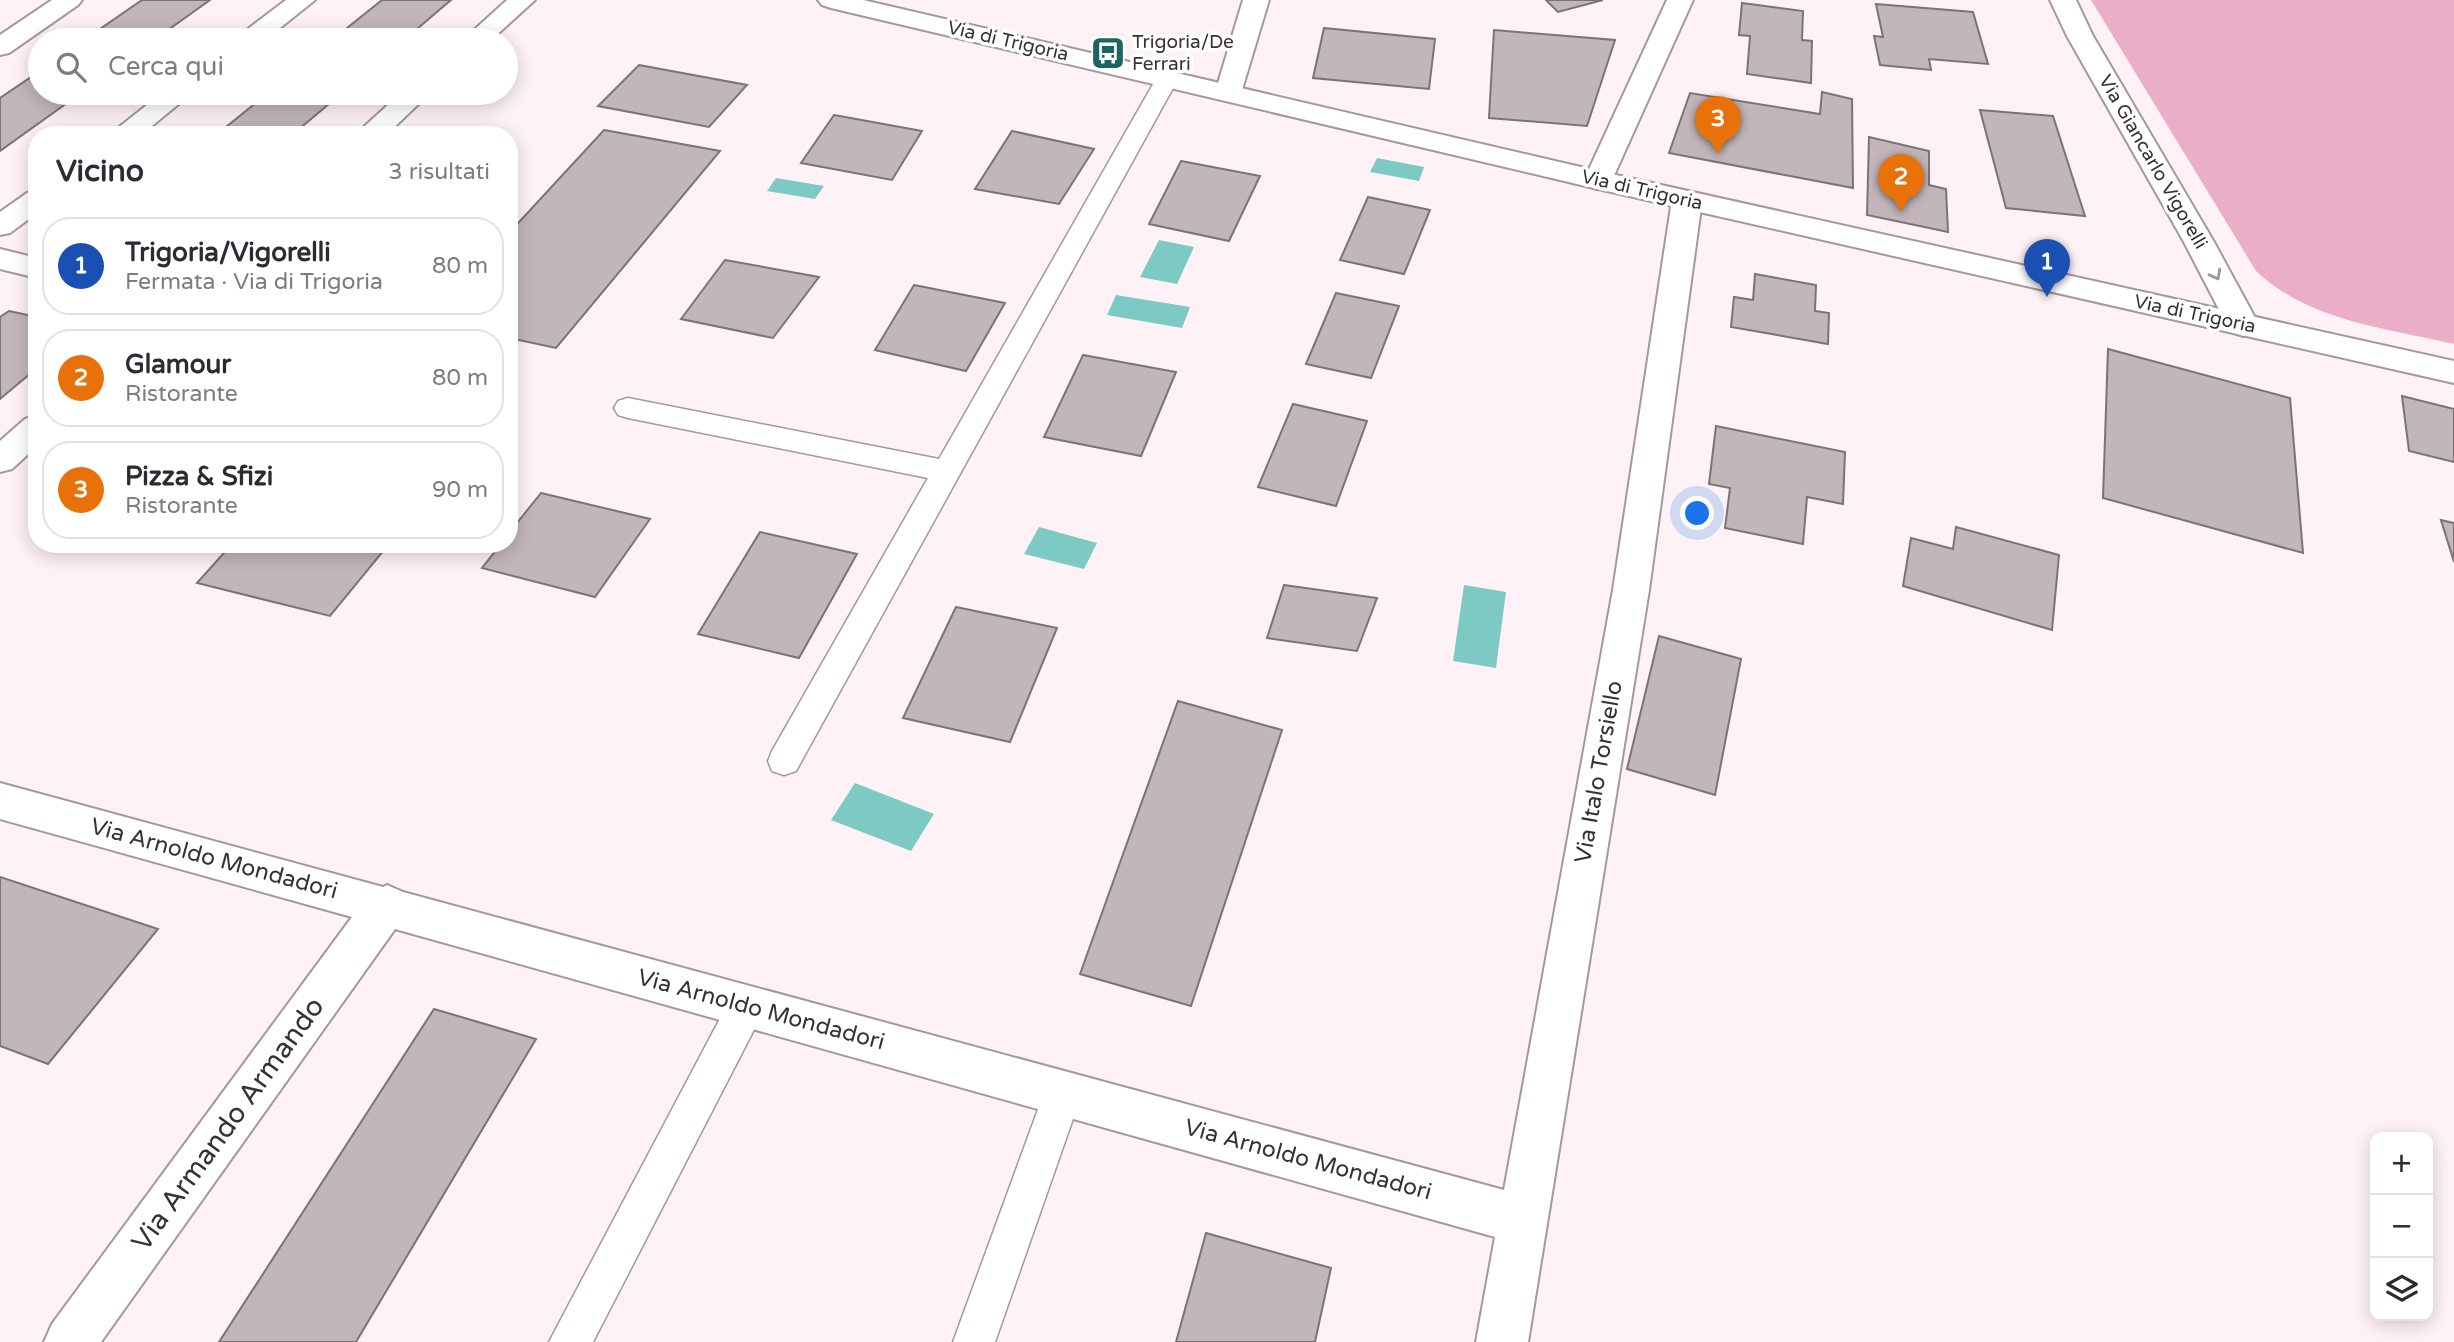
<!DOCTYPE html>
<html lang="it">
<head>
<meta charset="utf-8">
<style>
	body { margin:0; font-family:"Varela Round",sans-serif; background:#f2f2f3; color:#2b2b33 }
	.controls { position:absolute; right:21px; bottom:21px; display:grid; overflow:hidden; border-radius:14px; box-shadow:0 4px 18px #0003 }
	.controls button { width:63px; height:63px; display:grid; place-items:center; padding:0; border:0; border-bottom:2px solid #e1e1e2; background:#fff; color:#2b2b33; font:35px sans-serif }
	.you { position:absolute; left:1698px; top:514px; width:24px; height:24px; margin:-18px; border:5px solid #fff; border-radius:50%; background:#1a73e8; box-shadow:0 0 0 10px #1a73e833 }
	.badge { display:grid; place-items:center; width:46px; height:46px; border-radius:50%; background:#1a6762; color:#fff; font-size:23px; font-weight:700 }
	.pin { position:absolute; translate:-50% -58px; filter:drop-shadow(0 2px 4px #0008) }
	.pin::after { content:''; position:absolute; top:37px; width:24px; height:21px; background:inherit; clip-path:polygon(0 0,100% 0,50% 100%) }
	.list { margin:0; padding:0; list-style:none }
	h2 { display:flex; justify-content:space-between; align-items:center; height:91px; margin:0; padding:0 28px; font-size:30px }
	h2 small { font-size:23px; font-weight:400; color:#7c7c81 }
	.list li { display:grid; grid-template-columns:46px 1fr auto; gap:21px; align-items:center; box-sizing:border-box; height:98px; margin:0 14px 14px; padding:0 14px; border:2px solid #e1e1e2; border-radius:28px }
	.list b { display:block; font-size:26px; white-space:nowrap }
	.list p { margin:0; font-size:23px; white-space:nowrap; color:#7c7c81 }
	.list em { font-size:23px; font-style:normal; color:#7c7c81 }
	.icon { flex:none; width:38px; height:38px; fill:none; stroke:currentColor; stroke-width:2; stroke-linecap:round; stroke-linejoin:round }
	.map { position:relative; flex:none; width:2454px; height:1342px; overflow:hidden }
	.search { position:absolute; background:#fff; box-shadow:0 4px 18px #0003; left:28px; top:28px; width:490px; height:77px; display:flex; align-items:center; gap:18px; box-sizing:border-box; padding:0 24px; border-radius:38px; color:#7c7c81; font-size:26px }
	.panel { position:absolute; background:#fff; box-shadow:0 4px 18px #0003; left:28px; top:126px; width:490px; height:427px; border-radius:28px }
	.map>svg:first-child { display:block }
</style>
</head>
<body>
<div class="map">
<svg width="2454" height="1342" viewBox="0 0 2454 1342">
	<rect width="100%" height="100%" fill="#fff2f6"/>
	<path fill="#eaafc6" d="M2091,0H2454V344C2386,328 2309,321 2256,271Z"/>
	<path fill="#7ccac3" d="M1377,158L1424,167L1419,181L1370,172Z
		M776,178L824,186L815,199L767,191Z
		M1159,240L1194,247L1177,284L1140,277Z
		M1116,295L1190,307L1182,328L1107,315Z
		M1039,527L1097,543L1084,569L1024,554Z
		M1464,585L1506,592L1496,668L1453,661Z
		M855,783L934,814L911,851L831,820Z"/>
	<path fill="#c3b6bb" stroke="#7d7276" stroke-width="2" d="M142,0H210L154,40H84Z
		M382,0H451L404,40H332Z
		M1546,0H1603L1558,12Z
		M1742,3L1803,11L1802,40L1812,41L1811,83L1747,74L1750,36L1739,35Z
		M1876,4L1973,12L1988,64L1929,59L1931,70L1880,65L1874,36L1883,37Z
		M1324,28L1435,39L1429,89L1313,78Z
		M1494,30L1615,40L1587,126L1489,118Z
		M639,65L747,85L709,127L598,106Z
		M40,71V93H81L0,151V98Z
		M1822,92L1852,99L1853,188L1669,153L1690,93L1820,114Z
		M268,93H342L292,135H216Z
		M1980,110L2053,116L2085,216L2006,208Z
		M834,115L922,131L892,180L801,163Z
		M604,130L720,151L556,348L509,338V233Z
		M1012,131L1094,149L1059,204L975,189Z
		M1869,137L1929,151V185L1946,189L1948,232L1867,215Z
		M1181,161L1260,176L1229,241L1149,224Z
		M1368,197L1430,210L1404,274L1340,260Z
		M725,260L819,277L773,338L681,319Z
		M1755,274L1816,285L1815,311L1829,313L1828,344L1731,327L1734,297L1753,300Z
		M914,285L1005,303L966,371L875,350Z
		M1336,293L1399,306L1371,378L1306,364Z
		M9,311L37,317V368L0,399V317Z
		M2108,349L2290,398L2303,553L2103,498Z
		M1083,355L1176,372L1141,456L1044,437Z
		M2402,396L2454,409V462L2409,451Z
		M1293,404L1367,421L1336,506L1258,487Z
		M1716,426L1845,452L1843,504L1807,497L1803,544L1725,528L1730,488L1709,484Z
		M541,493L650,519L595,597L482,568L501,544H509V533Z
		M2441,520L2454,523V562Z
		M1956,527L2059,555L2052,630L1903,586L1911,538L1953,549Z
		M760,532L857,554L799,658L698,634Z
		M232,544H389L330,616L197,583Z
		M1284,585L1377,598L1357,651L1267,638Z
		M956,607L1057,628L1010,742L903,718Z
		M1659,636L1741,659L1715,795L1627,769Z
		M1178,701L1282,730L1191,1006L1080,974Z
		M0,877L158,929L48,1064L0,1046Z
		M434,1009L536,1039L356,1342H219Z
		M1206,1233L1331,1268L1315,1342H1176Z"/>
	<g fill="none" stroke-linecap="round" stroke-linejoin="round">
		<g stroke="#a4989d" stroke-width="3">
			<path id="lane" d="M1167,72L1175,74L1178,79L796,771L784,775L772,771L768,761L772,751L928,478L628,418L618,415L614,408L618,401L628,398L939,459L1156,79L1159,74Z
				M746,989L759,994L765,1007L759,1020L593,1342H549L733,994Z
				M1063,1074L1077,1079L1082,1093L995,1342H953L1044,1093L1049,1079Z"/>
		</g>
		<g stroke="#a4989d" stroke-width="4">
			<path id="street" d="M52,0H82L78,5L9,53L0,55V35Z
				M286,0H315L265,40H236L240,35Z
				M507,0H535L491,40H463Z
				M1243,0H1269L1241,93L1238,99L1228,101L1218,99L1215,93Z
				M1667,0H1693L1612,180L1608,186L1598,189L1588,186L1584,180Z
				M2050,0H2076L2093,36L2214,242L2259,325L2254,332L2243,336L2232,332L2227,325L2184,242L2067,36Z
				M162,93H192L141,135H109Z
				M401,93H430L386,135H355Z
				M37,190V213L10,233L0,235V212L27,193Z
				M1687,191L1697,194L1702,200L1649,590L1528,1342H1476L1495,1237L395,929L101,1342H44L52,1324L352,917L0,819V783L383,887L387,885L403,892L1504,1190L1613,590L1672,200L1677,194Z
				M0,249L37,258V278L0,269Z
				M37,415V446L12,469L0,472V441L25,419Z"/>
		</g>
		<g stroke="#a4989d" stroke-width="4">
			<path id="secondary" d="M818,0H863L1598,171L2454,361V383L1598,189L831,8L822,5Z"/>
		</g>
		<use href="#lane" fill="#fff" fill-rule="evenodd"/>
		<use href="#street" fill="#fff" fill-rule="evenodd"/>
		<use href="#secondary" fill="#fff" fill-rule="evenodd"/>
	</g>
	<defs><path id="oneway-chevron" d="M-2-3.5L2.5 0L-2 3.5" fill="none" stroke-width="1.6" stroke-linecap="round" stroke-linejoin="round" transform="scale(1.75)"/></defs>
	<use stroke="#9a9899" href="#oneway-chevron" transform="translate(2216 275) rotate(62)"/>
	<defs>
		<g id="bus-square" transform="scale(1.75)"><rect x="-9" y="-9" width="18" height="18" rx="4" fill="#1a6762" stroke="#fff"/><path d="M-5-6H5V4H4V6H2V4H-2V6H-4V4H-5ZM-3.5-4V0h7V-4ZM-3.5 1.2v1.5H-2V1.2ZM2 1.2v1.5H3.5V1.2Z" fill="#fff"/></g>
	</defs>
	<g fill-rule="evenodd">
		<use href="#bus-square" x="1108" y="53"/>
	</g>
	<g text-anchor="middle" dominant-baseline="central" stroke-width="7" stroke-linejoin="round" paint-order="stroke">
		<g font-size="19" fill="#363233" stroke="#fff">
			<text transform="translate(1008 41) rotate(13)">Via di Trigoria</text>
			<text transform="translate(2153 162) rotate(60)">Via Giancarlo Vigorelli</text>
			<text transform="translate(1642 190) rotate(13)">Via di Trigoria</text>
			<text transform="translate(2195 314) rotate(12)">Via di Trigoria</text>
		</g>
		<g font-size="19" fill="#363233" stroke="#fff" text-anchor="start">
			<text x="1132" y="42">Trigoria/De<tspan x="1132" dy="22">Ferrari</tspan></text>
		</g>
		<g font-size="23" fill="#363233" stroke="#fff">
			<text transform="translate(1599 772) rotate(-80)">Via Italo Torsiello</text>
			<text transform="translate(214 859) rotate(15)">Via Arnoldo Mondadori</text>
			<text transform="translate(761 1010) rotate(15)">Via Arnoldo Mondadori</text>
			<text transform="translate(1308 1160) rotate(15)">Via Arnoldo Mondadori</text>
		</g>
		<g font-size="28" fill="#363233" stroke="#fff">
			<text transform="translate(228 1124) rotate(-54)">Via Armando Armando</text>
		</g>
	</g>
</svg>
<div class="controls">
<button>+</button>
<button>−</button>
<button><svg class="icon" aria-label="layers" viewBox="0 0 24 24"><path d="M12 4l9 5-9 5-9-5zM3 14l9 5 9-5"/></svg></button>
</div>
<div class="you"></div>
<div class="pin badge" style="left:2047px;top:297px;background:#1a4fb4">1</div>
<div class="pin badge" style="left:1901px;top:212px;background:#e8710a">2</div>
<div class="pin badge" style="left:1718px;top:154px;background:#e8710a">3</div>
<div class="search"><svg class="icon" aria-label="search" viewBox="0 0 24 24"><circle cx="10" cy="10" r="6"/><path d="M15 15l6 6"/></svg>Cerca qui</div>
<section class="panel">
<h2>Vicino<small>3 risultati</small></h2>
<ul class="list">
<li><span class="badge" style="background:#1a4fb4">1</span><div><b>Trigoria/Vigorelli</b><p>Fermata · Via di Trigoria</p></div><em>80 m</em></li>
<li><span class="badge" style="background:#e8710a">2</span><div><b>Glamour</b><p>Ristorante</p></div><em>80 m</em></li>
<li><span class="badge" style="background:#e8710a">3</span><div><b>Pizza &amp; Sfizi</b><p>Ristorante</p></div><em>90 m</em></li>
</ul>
</section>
</div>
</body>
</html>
